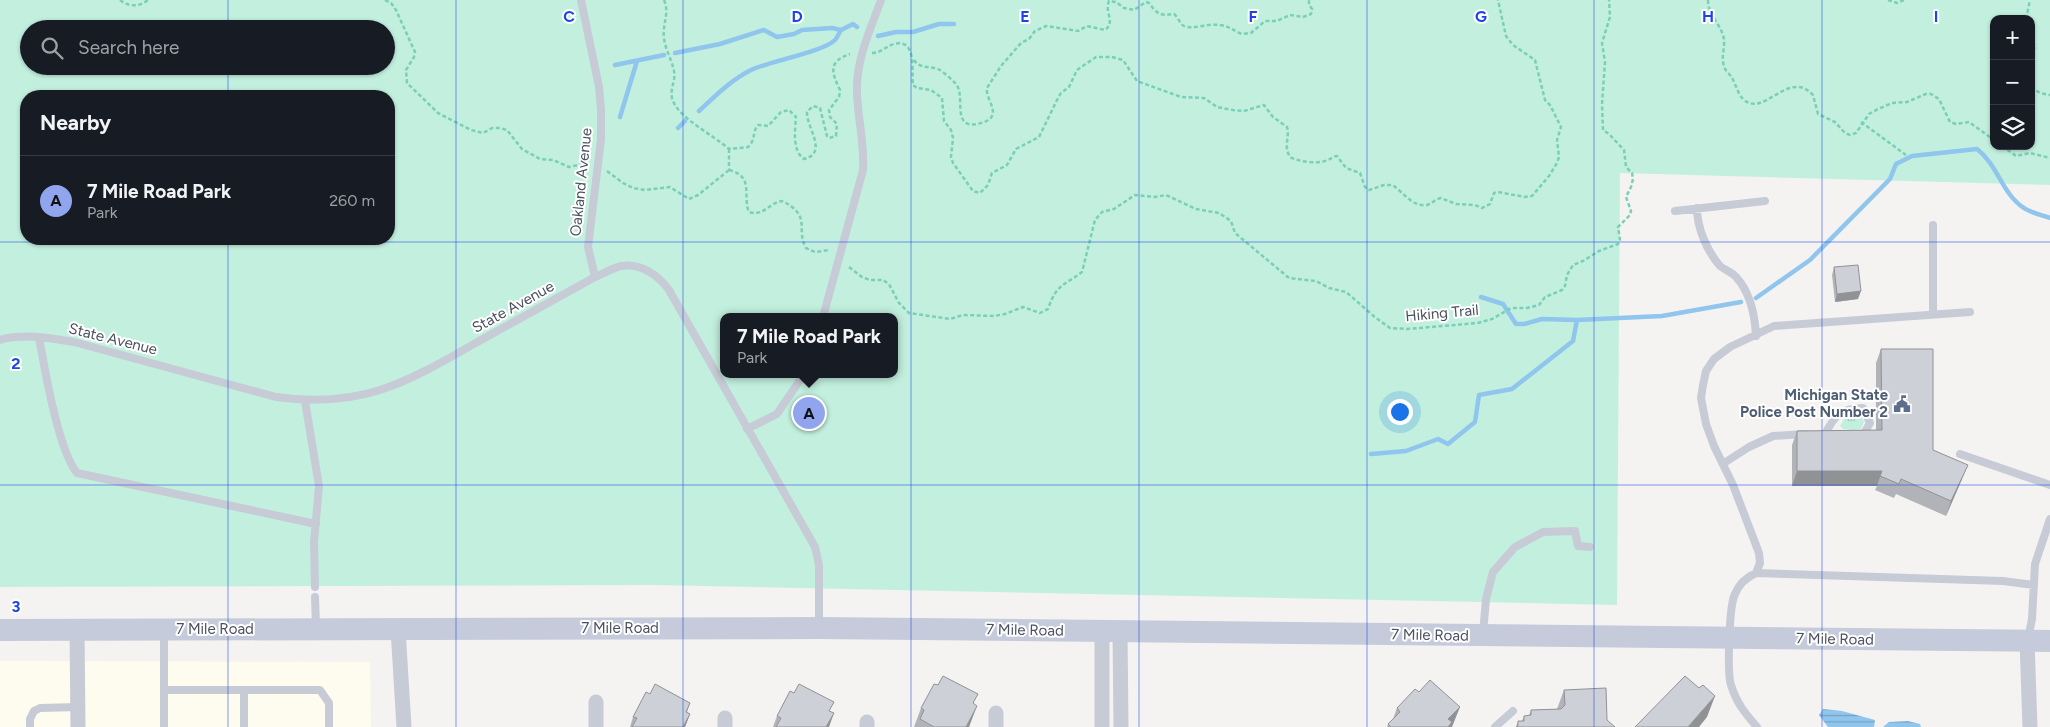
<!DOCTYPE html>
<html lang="en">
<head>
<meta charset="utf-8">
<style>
	body { margin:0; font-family:Figtree,sans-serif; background:#242831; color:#f1f3f6 }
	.controls { position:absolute; right:15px; top:15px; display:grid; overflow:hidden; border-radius:10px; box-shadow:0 1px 4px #0004 }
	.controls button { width:45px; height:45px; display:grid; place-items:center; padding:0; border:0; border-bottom:1px solid #363941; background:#171b24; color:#f1f3f6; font:25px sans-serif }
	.you { position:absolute; left:1399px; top:411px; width:18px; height:18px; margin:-12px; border:4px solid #fff; border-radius:50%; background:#1a73e8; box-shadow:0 0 0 8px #1a73e833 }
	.badge { display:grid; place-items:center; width:32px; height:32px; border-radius:50%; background:#91a5ef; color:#111; font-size:16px; font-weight:700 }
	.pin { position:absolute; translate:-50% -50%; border:2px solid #fff; box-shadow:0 1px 5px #0006 }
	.popup { position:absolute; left:720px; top:313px; width:178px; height:65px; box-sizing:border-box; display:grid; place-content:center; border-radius:10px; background:#171b24; filter:drop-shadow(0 1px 4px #0005); font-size:16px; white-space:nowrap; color:#9ea1a6 }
	.popup b { font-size:19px; color:#f1f3f6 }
	.popup::after { content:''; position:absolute; left:50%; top:100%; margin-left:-10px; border:10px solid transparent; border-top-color:#171b24 }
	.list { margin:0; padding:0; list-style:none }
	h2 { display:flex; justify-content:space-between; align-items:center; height:65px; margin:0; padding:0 20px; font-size:21px }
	h2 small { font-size:16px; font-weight:400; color:#9ea1a6 }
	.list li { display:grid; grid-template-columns:32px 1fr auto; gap:15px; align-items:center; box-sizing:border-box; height:90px; padding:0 20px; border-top:1px solid #363941 }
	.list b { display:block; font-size:19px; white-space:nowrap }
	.list p { margin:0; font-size:16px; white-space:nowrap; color:#9ea1a6 }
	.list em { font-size:16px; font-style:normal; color:#9ea1a6 }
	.icon { flex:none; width:28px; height:28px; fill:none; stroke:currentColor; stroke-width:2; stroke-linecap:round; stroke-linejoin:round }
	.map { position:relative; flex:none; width:2050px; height:727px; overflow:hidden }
	.search { position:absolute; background:#171b24; box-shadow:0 1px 4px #0004; left:20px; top:20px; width:375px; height:55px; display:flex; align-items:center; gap:12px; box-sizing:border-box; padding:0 18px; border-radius:28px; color:#9ea1a6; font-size:19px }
	.panel { position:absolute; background:#171b24; box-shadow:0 1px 4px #0004; left:20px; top:90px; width:375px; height:155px; border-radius:20px }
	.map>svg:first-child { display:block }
</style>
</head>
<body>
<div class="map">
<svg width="2050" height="727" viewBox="0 0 2050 727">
	<defs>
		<pattern id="grass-tufts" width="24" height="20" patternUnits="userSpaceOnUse" patternTransform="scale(1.25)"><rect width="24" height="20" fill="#c3f0de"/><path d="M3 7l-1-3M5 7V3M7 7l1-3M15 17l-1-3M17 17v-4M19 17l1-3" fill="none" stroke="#a0c5b7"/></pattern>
		<pattern id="water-rules" width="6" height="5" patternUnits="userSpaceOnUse" patternTransform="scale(1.25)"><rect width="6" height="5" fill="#90c5ed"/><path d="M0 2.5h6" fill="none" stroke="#78a2c3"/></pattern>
	</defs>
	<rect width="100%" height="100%" fill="#f4f3f2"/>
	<path fill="#fdfcee" d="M0,661L370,662L371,727H0Z"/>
	<path fill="url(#grass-tufts)" d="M1856,413L1862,417L1864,422L1861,429L1853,430L1843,429L1840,426L1845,417Z"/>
	<path fill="#c3f0de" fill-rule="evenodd" d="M0,0H2050V185L1620,173L1617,605L653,585L0,587ZM1994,19H2031V146H1994ZM29,29H386V66H29ZM26,96H389V239H26ZM724,317H894V374H724Z"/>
	<path fill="url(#water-rules)" d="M1823,709L1842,711L1875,720L1874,727H1828L1819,715Z
		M1908,721L1920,724L1921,727H1883L1889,722Z"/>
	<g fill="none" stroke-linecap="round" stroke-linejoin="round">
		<path stroke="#90c5ed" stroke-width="4.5" d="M878,36L896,32H913L939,24H954
			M675,53L720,44L764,30L777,37L794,34L802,30L832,28L841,30L853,24L857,27
			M615,65L664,55
			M699,111C715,96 731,80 751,70C770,61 823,52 835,40C837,38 839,33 841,30
			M620,117L637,61
			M678,128L685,121
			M1481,297L1503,304L1516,324H1524L1542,319L1577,320
			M1756,298L1810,260L1890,179L1896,164L1912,156L1977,149C1998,165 2002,194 2024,208C2031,213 2042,215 2050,218
			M1371,454L1406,451L1438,439L1448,444L1475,422L1479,395L1512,389L1573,341L1577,320L1662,316L1741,302"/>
		<path stroke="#7acfb8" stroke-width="2.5" stroke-dasharray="4 2.5" stroke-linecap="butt" d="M120,0C129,7 139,7 148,0
			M385,0L391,3L396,10L415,52L414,57L406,70L407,83L438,113L471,130L483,133L492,128H500L507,130L522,149L540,159L553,160L569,167L588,163
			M664,0C670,14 662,24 664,38C665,49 672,60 674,71C676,80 670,88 672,98C677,118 714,135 729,149L748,147C756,140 752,132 758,125L768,126L781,112L789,110L796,117C795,130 792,151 804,159C829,153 806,127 807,112L813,106L820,108L827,136L829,138L836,136L837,124L830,117L829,110L839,97L840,90C832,73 827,62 850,54
			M1708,0C1708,15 1721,24 1724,39C1725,47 1721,57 1724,66C1725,71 1730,74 1732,78C1736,85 1738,94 1743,99C1764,119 1788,68 1813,95L1818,114L1835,122L1845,133L1850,135L1856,133L1869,114L1878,109L1892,103L1907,102L1926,94H1931L1939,99L1950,122L1956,124L1969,122L1994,140
			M1888,0L1897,3L1904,0
			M2026,19L2030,0
			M2031,35L2035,47L2031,55
			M872,53C881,53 886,46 894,44C918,38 911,72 913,85L917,88L931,90L942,98L944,121L951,130L953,138L951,157L953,163L973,191L980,193L988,185L992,173L1007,165L1016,149L1039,137L1057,100L1061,93L1069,87L1077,70L1096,57H1112L1123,60L1137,81L1181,97L1204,98L1217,107L1233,110L1244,111L1264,105L1273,117L1287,127C1290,138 1283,145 1290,157C1299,162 1320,165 1330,159C1332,158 1334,156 1337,156L1346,168L1360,173L1365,187L1369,190L1384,185H1392C1403,191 1411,207 1427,205C1432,204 1435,199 1441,198L1456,204L1475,205L1482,208L1490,204L1494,193L1498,192L1525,197L1532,196L1549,176L1557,163L1559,157L1557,140L1561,127L1550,105L1545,100L1535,60L1513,45L1506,36L1498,0
			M914,60C920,69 929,66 938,69C944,72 951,79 956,84C966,95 951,129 977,124C1007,118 985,101 987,88L1001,66L1021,43L1029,39L1035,31L1046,26L1078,31L1087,26L1105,30C1116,22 1104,12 1109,1L1116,2L1124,8L1134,10L1146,2L1149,3C1157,14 1160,16 1174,14C1178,17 1180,24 1184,26C1192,30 1208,23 1220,25C1229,26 1234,31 1242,34L1251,33L1265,21H1277L1290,15L1303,17L1311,14L1312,9L1309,5V0
			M2031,87L2040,93L2050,95
			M1861,122L1906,155
			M2002,146L2016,156L2030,153L2050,158
			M729,149V170
			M729,170C755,176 742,197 749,212C763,217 769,203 782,201C813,216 795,229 806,248L815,252L830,250
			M607,171L623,183L633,188L645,190L670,187L689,199L698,195L729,170
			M849,267L862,277L870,280H883L889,284L899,303L909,313L950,319L963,315L994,316L1005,314L1023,307L1040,313L1048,309C1057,283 1064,286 1082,272L1095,220L1102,212L1114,209L1135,195L1155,197L1166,195L1196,209L1219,213L1231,221L1235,233L1289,278L1316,281L1329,288L1346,292L1376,318L1390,328L1407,329L1478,323L1492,319L1511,308H1527L1539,305L1545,297L1562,290L1565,286L1567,275L1573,265L1583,261L1599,251L1618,244L1620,240L1618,227L1630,215L1631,211L1626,197L1631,187L1633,179L1632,173L1626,167L1624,150L1609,134L1603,130L1602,104L1605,62L1602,43L1610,17L1609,0"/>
		<path stroke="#c6cbd6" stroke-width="8" d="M581,0L599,87L601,109V139L588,247L595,277
			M1697,208C1697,228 1707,251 1720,266C1725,270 1732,272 1736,277C1750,292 1755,316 1756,336
			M1675,211L1765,201
			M1933,314V225
			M823,317L863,170C865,141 856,113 857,85C858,55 871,28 881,0
			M39,338C45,369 58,450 77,473L316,524
			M0,340C23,333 50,338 74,342L276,397C364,409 407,382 481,340C519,319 557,298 595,277C603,274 612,268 621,266C641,263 658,275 669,290L815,547L819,565V626
			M305,401L319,486L314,542L315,587
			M747,429L777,414L804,374
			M1825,434C1835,415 1841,408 1863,408L1870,423L1863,435H1859
			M1960,454L2050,485
			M1724,463L1749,447L1773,436L1805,434
			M1756,573L2003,581L2034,585
			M315,597L316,627
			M164,632V727
			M1483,633L1486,599L1493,572L1515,547L1543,532L1575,531L1578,546L1590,547
			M2028,639L2032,619L2035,564L2050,519
			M164,690H320L329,703V727
			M244,690V727
			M30,727V719L34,711L40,708L78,707
			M1495,727L1513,711
			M1757,727C1745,713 1737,704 1731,685C1727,674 1729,605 1735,594C1739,584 1747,577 1756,573L1760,563L1759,553L1733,485L1714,446L1706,424L1701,398L1703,385L1706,371L1714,359L1730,347L1774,326L1970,312"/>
		<path stroke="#c6cbd6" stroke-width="15" d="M398,629L404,727
			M77,630L78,727
			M1120,631L1121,727
			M2027,641L2030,727
			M596,702V727
			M996,713V727
			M725,718V727
			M867,722V727
			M1102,727V631"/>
		<path stroke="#c5cbda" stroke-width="22" d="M0,630L819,628L2050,641"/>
	</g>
	<path fill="#b1b3b9" d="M1834,267L1858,299L1835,302L1832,275Z
		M1881,349L1933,450L1962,479L1946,516L1896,494L1894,498L1875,490L1877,486H1792V445L1797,431L1876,430V363Z
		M1564,690L1607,720L1516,727L1518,721H1522L1524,716L1529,715L1531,710L1557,709Z
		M650,694L690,703L687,712L690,714L685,727H630L633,717Z
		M974,704L969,727H914L921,708Z
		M1397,708L1452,727H1387L1388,724L1393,719Z
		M831,712L829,727H773L777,716Z"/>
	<path fill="#909296" d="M1861,291L1858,299L1835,302L1837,294Z
		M1968,465L1962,479L1946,516L1951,501Z
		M1797,471H1882L1877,486H1792Z
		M1715,696L1707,717L1699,727H1688Z
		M977,706L969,727H966Z
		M1460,707L1452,727H1445L1448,719Z
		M834,713L829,727H826Z
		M690,714L685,727H683Z"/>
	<path fill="#ced0d7" stroke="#909296" d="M1858,265L1861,291L1837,294L1834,267Z
		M1881,349H1933V450L1968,465L1951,501L1901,479L1899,484L1880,476L1882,471H1797V431L1882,430Z
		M943,676L978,694L973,703L977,706L966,727H934L920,719L924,710L921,708L934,684L938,685Z
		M1685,676L1699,688L1703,685L1715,696L1688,727H1635Z
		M1430,680L1460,707L1448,719L1452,722L1448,727H1391L1388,724L1400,712L1397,708L1415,689L1419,692Z
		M655,684L690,703L686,712L690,714L683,727H632L637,718L633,717L646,692L650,694Z
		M799,684L834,702L829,711L834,713L826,727H776L781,718L777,716L790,691L794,693Z
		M1606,688L1607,720L1615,727H1516L1518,726V721H1524V716L1531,715V710L1561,709L1565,705L1564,690Z"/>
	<path fill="none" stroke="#1b46e6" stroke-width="1" stroke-opacity="0.55" d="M228,0V29M456,0V727M683,0V727M911,0V727M1139,0V727M1367,0V727M1594,0V727M1822,0V727M228,66V96M228,239V727M0,242H2050M0,485H2050"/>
	<defs>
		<g id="civic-bare" transform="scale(1.35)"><path d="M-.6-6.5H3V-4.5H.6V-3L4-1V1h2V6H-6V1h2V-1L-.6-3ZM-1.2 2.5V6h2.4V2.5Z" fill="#5c6f8a" stroke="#fff" stroke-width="2.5" paint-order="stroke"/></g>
	</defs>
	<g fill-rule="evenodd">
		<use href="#civic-bare" x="1902" y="404"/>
	</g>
	<g text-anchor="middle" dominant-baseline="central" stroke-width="4" stroke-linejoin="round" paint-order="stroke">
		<g font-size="15" fill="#4a5060" stroke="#fff">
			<text transform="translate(581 182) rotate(-84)">Oakland Avenue</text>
			<text transform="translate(513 307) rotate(-29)">State Avenue</text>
			<text transform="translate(1442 313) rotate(-5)">Hiking Trail</text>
			<text transform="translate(113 339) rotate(14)">State Avenue</text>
			<text x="620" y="628">7 Mile Road</text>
			<text x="215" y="629">7 Mile Road</text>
			<text transform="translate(1025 630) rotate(1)">7 Mile Road</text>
			<text transform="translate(1430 635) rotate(1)">7 Mile Road</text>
			<text transform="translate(1835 639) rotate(1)">7 Mile Road</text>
		</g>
		<g font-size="15" font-weight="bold" fill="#4e5e75" stroke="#fff" text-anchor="end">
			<text x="1888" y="395">Michigan State<tspan x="1888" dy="17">Police Post Number 2</tspan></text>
		</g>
	</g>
	<g font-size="16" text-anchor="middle" font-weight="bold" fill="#1b46e6" stroke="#fff" stroke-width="4" stroke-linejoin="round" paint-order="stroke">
		<text x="569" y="22">C</text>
		<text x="797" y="22">D</text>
		<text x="1025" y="22">E</text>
		<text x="1253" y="22">F</text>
		<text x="1481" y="22">G</text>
		<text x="1708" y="22">H</text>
		<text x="1936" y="22">I</text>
		<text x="16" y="369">2</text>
		<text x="16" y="612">3</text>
	</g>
</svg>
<div class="controls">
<button>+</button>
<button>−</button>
<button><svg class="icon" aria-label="layers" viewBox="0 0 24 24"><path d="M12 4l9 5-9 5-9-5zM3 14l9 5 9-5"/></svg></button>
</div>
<div class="you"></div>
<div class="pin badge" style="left:809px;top:413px">A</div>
<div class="popup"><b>7 Mile Road Park</b>Park</div>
<div class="search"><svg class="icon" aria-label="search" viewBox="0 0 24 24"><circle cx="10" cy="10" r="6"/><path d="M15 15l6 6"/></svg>Search here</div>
<section class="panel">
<h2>Nearby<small></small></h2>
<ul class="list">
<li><span class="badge">A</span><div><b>7 Mile Road Park</b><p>Park</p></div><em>260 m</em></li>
</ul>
</section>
</div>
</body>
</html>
